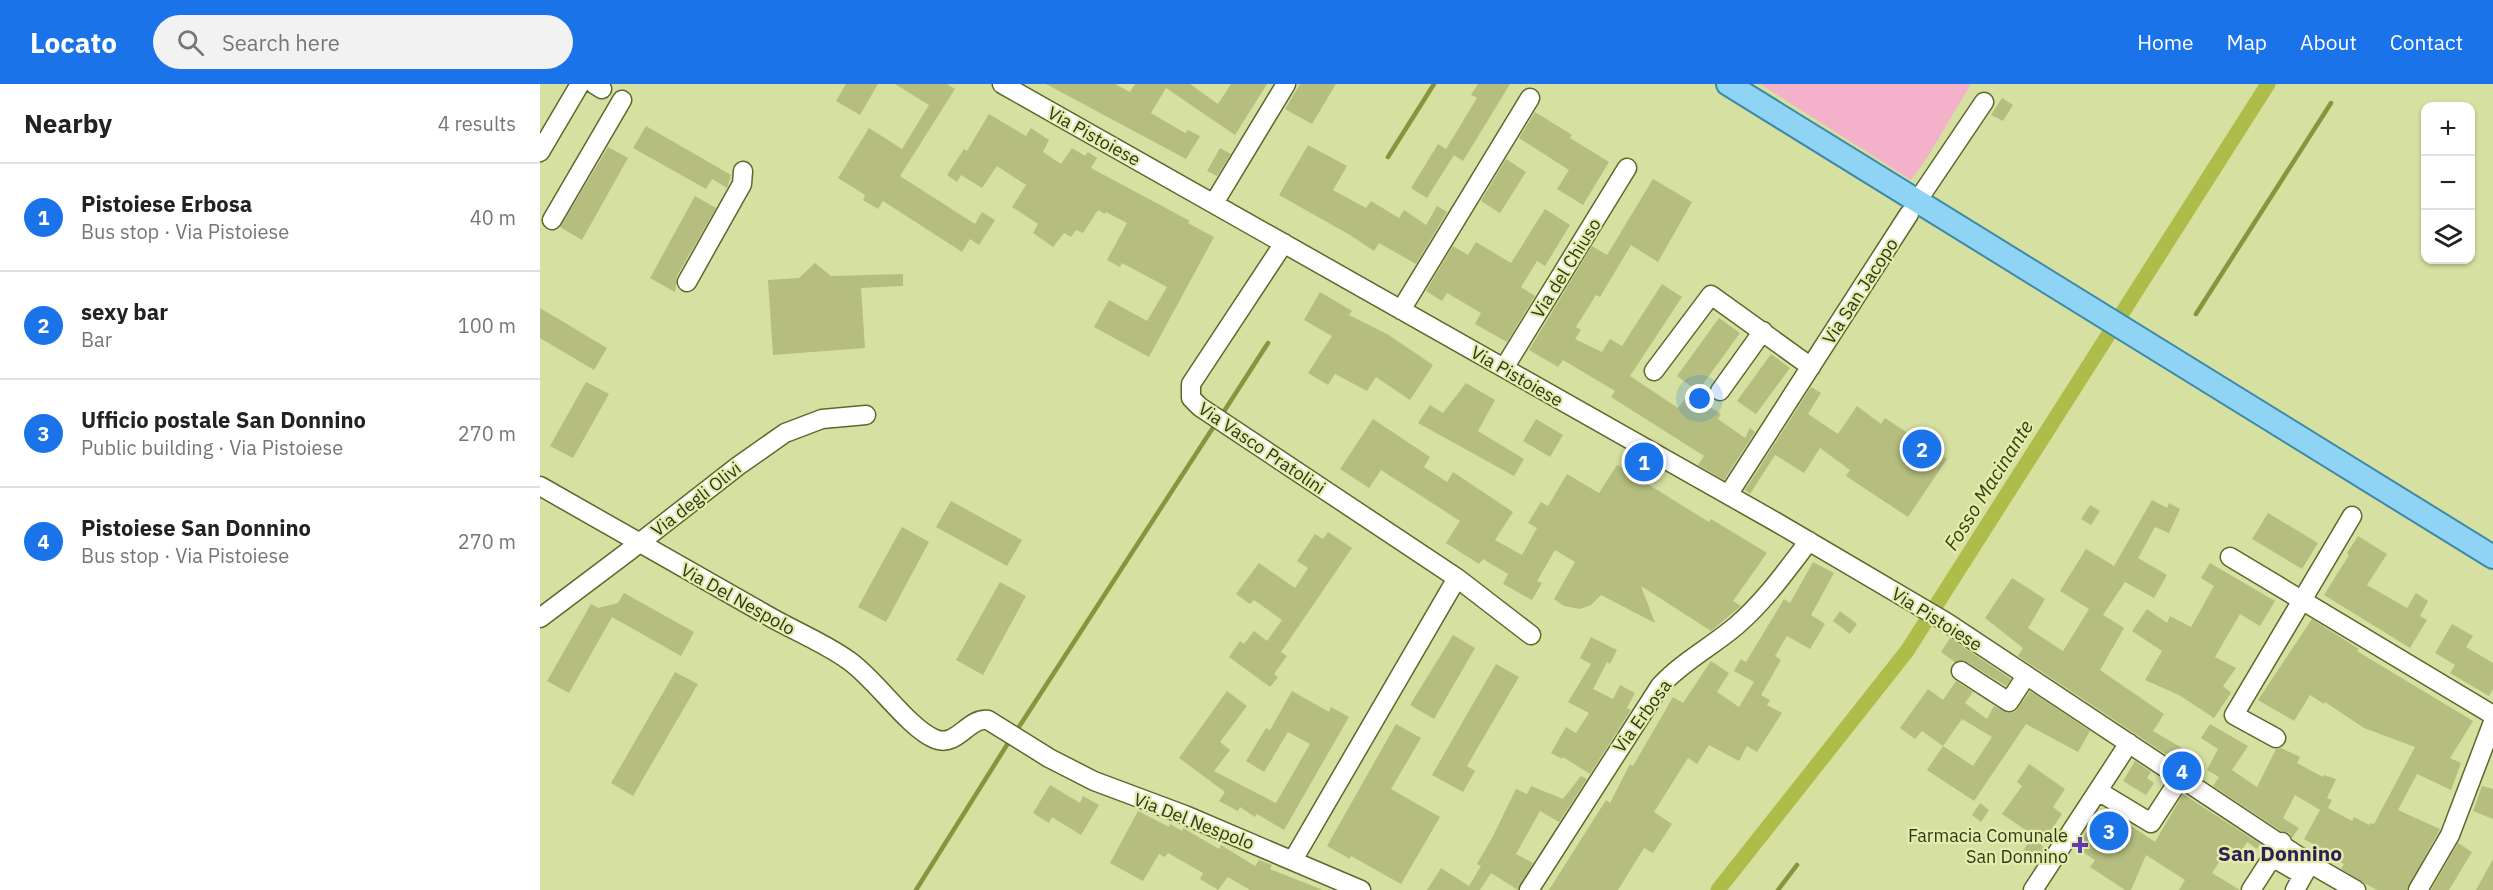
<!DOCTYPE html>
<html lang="en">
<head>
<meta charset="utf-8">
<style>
	body { margin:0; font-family:"IBM Plex Sans",sans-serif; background:#f2f2f2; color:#222 }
	.controls { position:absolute; right:18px; top:18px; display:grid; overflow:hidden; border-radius:12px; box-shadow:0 2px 4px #0004 }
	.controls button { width:54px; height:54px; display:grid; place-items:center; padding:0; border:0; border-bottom:2px solid #e0e0e0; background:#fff; color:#222; font:30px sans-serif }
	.you { position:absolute; left:1160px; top:315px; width:21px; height:21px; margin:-15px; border:4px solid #fff; border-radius:50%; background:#1a73e8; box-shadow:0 0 0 9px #1a73e833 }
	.badge { display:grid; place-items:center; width:39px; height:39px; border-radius:50%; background:#1a73e8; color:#fff; font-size:20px; font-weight:700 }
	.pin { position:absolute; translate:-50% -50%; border:3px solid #fff; box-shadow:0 2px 6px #0006 }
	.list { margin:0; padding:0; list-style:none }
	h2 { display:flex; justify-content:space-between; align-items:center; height:78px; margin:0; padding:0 24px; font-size:26px }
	h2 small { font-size:20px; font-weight:400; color:#767676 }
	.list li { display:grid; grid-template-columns:39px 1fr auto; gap:18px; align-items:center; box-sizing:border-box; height:108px; padding:0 24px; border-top:2px solid #e0e0e0 }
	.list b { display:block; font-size:22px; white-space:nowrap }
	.list p { margin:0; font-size:20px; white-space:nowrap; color:#767676 }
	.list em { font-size:20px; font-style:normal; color:#767676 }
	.icon { flex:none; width:33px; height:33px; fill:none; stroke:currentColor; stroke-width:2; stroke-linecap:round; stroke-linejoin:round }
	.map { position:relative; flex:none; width:1953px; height:806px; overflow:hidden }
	header { display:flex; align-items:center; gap:36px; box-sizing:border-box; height:84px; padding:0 30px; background:#1a73e8; color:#fff }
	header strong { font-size:28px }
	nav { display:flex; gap:33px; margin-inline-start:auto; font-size:21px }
	.search { width:420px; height:54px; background:#f2f2f2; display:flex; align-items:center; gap:15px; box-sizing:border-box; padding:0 21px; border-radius:33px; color:#767676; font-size:22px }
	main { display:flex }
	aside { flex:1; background:#fff }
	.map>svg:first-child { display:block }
</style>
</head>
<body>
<header>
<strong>Locato</strong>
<div class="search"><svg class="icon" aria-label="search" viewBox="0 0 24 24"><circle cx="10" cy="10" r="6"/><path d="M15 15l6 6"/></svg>Search here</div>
<nav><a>Home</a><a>Map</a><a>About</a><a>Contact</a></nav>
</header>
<main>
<aside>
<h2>Nearby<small>4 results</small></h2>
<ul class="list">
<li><span class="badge">1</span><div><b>Pistoiese Erbosa</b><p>Bus stop · Via Pistoiese</p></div><em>40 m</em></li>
<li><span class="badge">2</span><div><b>sexy bar</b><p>Bar</p></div><em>100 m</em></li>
<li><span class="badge">3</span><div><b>Ufficio postale San Donnino</b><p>Public building · Via Pistoiese</p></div><em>270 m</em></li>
<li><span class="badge">4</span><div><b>Pistoiese San Donnino</b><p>Bus stop · Via Pistoiese</p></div><em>270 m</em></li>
</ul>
</aside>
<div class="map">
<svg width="1953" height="806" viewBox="0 0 1953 806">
	<rect width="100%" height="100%" fill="#d6e0a0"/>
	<path fill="#f4b2ca" d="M1220,0H1431L1388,72L1371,96Z"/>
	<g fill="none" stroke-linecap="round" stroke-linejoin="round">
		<path stroke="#89943c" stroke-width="4.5" d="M848,73L894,0
			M1656,230L1791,19
			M681,332L728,259
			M475,649L676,339
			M376,806L470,656
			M1238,806L1257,781"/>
		<path stroke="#aebc4a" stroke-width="15" d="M1178,806L1367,567L1728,0"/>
	</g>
	<path fill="#b5be7f" d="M306,0H338L320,31L296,17Z
		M355,0H407L415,5L360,92L435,140L442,128L455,136L439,161L430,155L422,168L343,117L338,125L323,116L325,111L298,94L329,44L362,65L389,21Z
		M506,0H575L590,8L595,0H650L678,20L691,0H727L695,51L626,4L611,29L645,49L648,46L660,52L646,75Z
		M760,0H796L772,40L745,25Z
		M938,0H970L923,77L914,71L887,114L871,104L898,60L906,65L937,14L931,11Z
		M1462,14L1473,21L1463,37L1451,31Z
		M995,28L1032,51L1030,54L1069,78L1043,121L1017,105L1029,86L979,54Z
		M449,30L486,52L491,44L509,56L503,68L521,80L532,64L545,72L548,68L557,74L551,84L650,137L648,139L674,153L609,273L554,243L569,216L607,237L627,203L582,179L580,183L567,176L587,139L566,128L565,130L558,126L543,149L536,146L531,153L524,149L513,163L493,149L498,140L472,123L486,101L457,82L442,104L421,91L417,98L407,91L424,65L427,67Z
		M106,42L191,91L187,104L172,95L166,105L93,64Z
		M768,61L807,82L793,106L826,124L831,117L859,134L864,126L886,141L897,122L907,128L876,180L839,159L834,167L810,151L739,111Z
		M68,63L88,74L42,156L20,143Z
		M680,64L691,70L677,92L667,87Z
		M966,75L986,88L960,129L941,117Z
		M1113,95L1152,118L1118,178L1091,161L1060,213L1056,211L1036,243L1041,246L1035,255L1062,268L1070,255L1082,262L1122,200L1142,213L1090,292L1138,324L1149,309L1181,330L1178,335L1205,354L1210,344L1215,348L1184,396L1158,381L1164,372L1071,313L1075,307L1023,276L1018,283L989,266L1052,162L1067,171Z
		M155,112L176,124L137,192L135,208L110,194Z
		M1005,125L1030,141L1005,182L997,177L981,203L995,212L967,258L935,240L941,229L907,209L902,217L886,207L913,162L928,171L936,158L971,179Z
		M275,179L291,192L363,190V202L321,204L325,264L233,271L228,196L259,194Z
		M780,208L812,227L809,231L847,250L893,281L870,316L836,293L827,307L795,290L788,301L768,289L792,252L764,236Z
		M0,224L67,264L54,286L0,254Z
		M1179,234L1200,249L1158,307L1137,292Z
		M1231,270L1250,284L1216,330L1197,317Z
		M46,298L69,310L33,374L10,362Z
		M926,299L955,316L938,347L984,375L974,392L878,339L890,321L903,329Z
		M1271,303L1281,309L1268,330L1298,350L1317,322L1341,340L1345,334L1407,375L1368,433L1306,392L1310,386L1280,364L1264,389L1235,371L1210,410L1205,406Z
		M833,335L890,373L884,383L907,398L913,388L973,428L955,456L982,471L997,444L988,439L1001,418L1008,422L1027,390L1059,409L1077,381L1169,438L1171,435L1227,469L1193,517L1201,522L1171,547L1101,502L1115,539L1061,511L1051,521L1040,525L1024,522L1014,515L1035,478L1015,466L997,497L1002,499L992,516L963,500L968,490L943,475L939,480L906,459L920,437L841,386L829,404L800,385Z
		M996,335L1023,351L1010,373L983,357Z
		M1612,416L1627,424L1629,419L1640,425L1629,449L1615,443L1598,474L1627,491L1614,514L1585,498L1563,531L1584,544L1560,586L1624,630L1613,647L1644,665L1636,677L1478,572L1483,564L1445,534L1472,494L1505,515L1488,544L1523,567L1549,525L1520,507L1546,465L1574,482Z
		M411,417L482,456L467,482L396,443Z
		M1550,421L1560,427L1551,441L1541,435Z
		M1728,429L1778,459L1762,485L1712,455Z
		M362,443L389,458L346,538L318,523Z
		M788,448L812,464L741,568L747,572L734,590L738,593L730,603L689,573L700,557L704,560L714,547L727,557L742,536L714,516L710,520L696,510L719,479L755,504L768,484L757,477L775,450L783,455Z
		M1818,452L1847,470L1827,501L1867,524L1876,509L1888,517L1880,532L1887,536L1870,564L1784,511L1809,471L1807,469Z
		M1273,478L1294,489L1271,531L1285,540L1270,565L1247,552L1235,572L1241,576L1221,611L1230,616L1227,621L1242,629L1217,668L1207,662L1199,677L1169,661L1157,680L1148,674L1114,728L1132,740L1113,769L1104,764L1078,806H1009L1066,716L1070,719L1090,680L1093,682L1133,613L1143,619L1171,577L1189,589L1177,608L1199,623L1214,598L1194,587L1201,575L1206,578L1244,515L1250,519Z
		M1670,479L1735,517L1720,542L1700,530L1675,573L1696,584L1683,602L1691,609L1674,634L1639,611L1605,596L1622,567L1592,547L1607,525L1627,539L1630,532L1651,543L1674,502L1661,494Z
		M460,498L486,512L443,591L416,576Z
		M84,509L154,548L141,572L72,533L29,609L7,597L51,520L58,524L78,519Z
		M1300,527L1317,540L1310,550L1293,537Z
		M1772,535L1819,565L1817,567L1933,637L1910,674L1921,679L1911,706L1877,690L1858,726L1900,745L1867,806H1837L1826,800L1801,785L1804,780L1790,772L1791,770L1764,755L1780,726L1755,711L1743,734L1759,744L1752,754L1749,749L1741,747L1673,702L1679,693L1667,686L1678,665L1661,654L1670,640L1708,662L1692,686L1717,703L1736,665L1741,664L1760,673L1757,679L1783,693L1784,691L1796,695L1787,714L1792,716L1788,724L1812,737L1814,733L1829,741L1830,739L1834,740L1875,663L1824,644L1785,618L1784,620L1770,611L1754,637L1718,616Z
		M1912,540L1933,552L1926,563L1953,579V605L1949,612L1910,589L1915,581L1895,569Z
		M913,551L935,564L894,635L870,621Z
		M1051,553L1077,566L1070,580L1067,578L1053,605L1073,615L1080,601L1095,609L1087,624L1091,626L1050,690L1023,673L1022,675L1011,669L1026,643L1036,649L1049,629L1028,618L1051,580L1040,574Z
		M1410,554L1471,595L1466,602L1427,578H1415L1401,568Z
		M956,580L979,593L927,682L935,687L923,708L892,691Z
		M135,588L158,600L93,712L71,699Z
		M1416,597L1433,608L1425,619L1447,635L1454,622L1468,629L1475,628L1490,607L1550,647L1538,668L1486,640L1434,717L1387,686L1403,662L1433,682L1452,653L1422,635L1403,662L1382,647L1375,655L1360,644L1388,605L1403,616Z
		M687,607L707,622L680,658L690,666L674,687L736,719L770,660L748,648L724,688L706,677L726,644L730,646L752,607L789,628L791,623L809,633L744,746L717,730L715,733L700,723L698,727L679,717L685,708L639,674Z
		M856,640L881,654L851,705L900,733L861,800L811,772L810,775L787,762Z
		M1595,677L1611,688L1607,694L1614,699L1606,711L1583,697Z
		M1489,680L1525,705L1513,723L1522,730L1501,761L1506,765L1498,777L1483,767L1493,751L1462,730L1482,702L1477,698Z
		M1041,692L1047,695L1019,738L1000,727L976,770L993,779L978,806L951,789L940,806H887L901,784L929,802L941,782L937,780L952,754L976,705L987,710L991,702L1023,715Z
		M510,701L540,719L543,712L559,721L541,751L512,733L509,739L493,729Z
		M1942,702L1953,705V735L1933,727Z
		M1643,710L1720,760L1717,765L1707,758L1699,771L1688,764L1672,789L1700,806H1639L1645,796L1606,771L1591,806H1585L1550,783L1555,776L1536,764L1552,740L1564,747L1575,731L1615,758Z
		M1440,719L1449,726L1441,738L1432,731Z
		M598,727L629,743L630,740L642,747L643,744L679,765L681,761L715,782L719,776L732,781L730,785L783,806H710L688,793L678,806L660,795L663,789L628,769L625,773L619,770L603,797L570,779Z
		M1918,759L1932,768L1909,806H1891Z
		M1953,775V806H1936Z"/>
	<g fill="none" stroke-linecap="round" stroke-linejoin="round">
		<g stroke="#5f672a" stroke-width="21">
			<path id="minor" d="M54,0L62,5
				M462,0L1236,438L1406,538L1769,779L1816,806
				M0,68L40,0
				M1384,107L1444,18
				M674,119L746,0
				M12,136L82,16
				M744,159L651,300V314L660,323L917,494L753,776
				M147,198L202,100L203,87
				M861,226L990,14
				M964,284L1087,84
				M1114,287L1171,211L1271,283
				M1180,307L1223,247
				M0,402C75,445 150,488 225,530C252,546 283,558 308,576C335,594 368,644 395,655C417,664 428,633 448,636L509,674L554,697L645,731L821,806
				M1188,411L1369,130
				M1690,473L1953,631
				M917,494L991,551
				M0,534L89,467L198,382L245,349L282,335L326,331
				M1421,587L1469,618L1486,592
				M1736,654L1694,631L1812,432
				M1558,707L1611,739L1641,693
				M1732,773L1763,791
				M989,806L1120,602C1142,578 1171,563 1196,542C1225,517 1246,487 1269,457
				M1493,806L1589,659
				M1711,806L1742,758
				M1755,806L1769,781
				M1878,806L1910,751L1953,638"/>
		</g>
		<g stroke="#3e89a5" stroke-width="26">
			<path id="major" d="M1188,0L1953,473"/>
		</g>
		<use href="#minor" stroke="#fff" stroke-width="18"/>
		<use href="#major" stroke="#8fd3f5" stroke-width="22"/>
	</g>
	<path fill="#6539b1" stroke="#e3edac" stroke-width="2" d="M1537 752h6v6h6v6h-6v6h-6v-6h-6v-6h6z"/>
	<g text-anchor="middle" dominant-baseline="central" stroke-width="4.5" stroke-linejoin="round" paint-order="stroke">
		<g font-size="18" fill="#32361c" stroke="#e3edac">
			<text transform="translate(554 52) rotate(29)">Via Pistoiese</text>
			<text transform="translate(1026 184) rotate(-58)">Via del Chiuso</text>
			<text transform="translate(1320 207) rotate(-57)">Via San Jacopo</text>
			<text transform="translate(977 292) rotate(30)">Via Pistoiese</text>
			<text transform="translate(722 364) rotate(34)">Via Vasco Pratolini</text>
			<text transform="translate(156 415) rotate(-38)">Via degli Olivi</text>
			<text transform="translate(198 515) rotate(29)">Via Del Nespolo</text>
			<text transform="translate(1397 535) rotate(32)">Via Pistoiese</text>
			<text transform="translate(1102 632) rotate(-54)">Via Erbosa</text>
			<text transform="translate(654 737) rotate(21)">Via Del Nespolo</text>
		</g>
		<g font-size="18" fill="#32361c" stroke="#e3edac" text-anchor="end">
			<text x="1528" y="751">Farmacia Comunale<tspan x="1528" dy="21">San Donnino</tspan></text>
		</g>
		<g font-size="20" font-style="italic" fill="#3a3f11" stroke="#e3edac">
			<text transform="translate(1448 401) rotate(-58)">Fosso Macinante</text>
		</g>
		<g font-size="21" font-weight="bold" fill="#311d57" stroke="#e3edac">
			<text x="1740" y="769">San Donnino</text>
		</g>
	</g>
</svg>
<div class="controls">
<button>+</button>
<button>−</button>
<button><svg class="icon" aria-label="layers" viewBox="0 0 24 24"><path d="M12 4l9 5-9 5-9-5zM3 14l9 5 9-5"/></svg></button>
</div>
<div class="you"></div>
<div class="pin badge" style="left:1104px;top:378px">1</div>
<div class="pin badge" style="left:1382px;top:365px">2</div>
<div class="pin badge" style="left:1569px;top:747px">3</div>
<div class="pin badge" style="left:1642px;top:687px">4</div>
</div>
</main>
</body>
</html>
